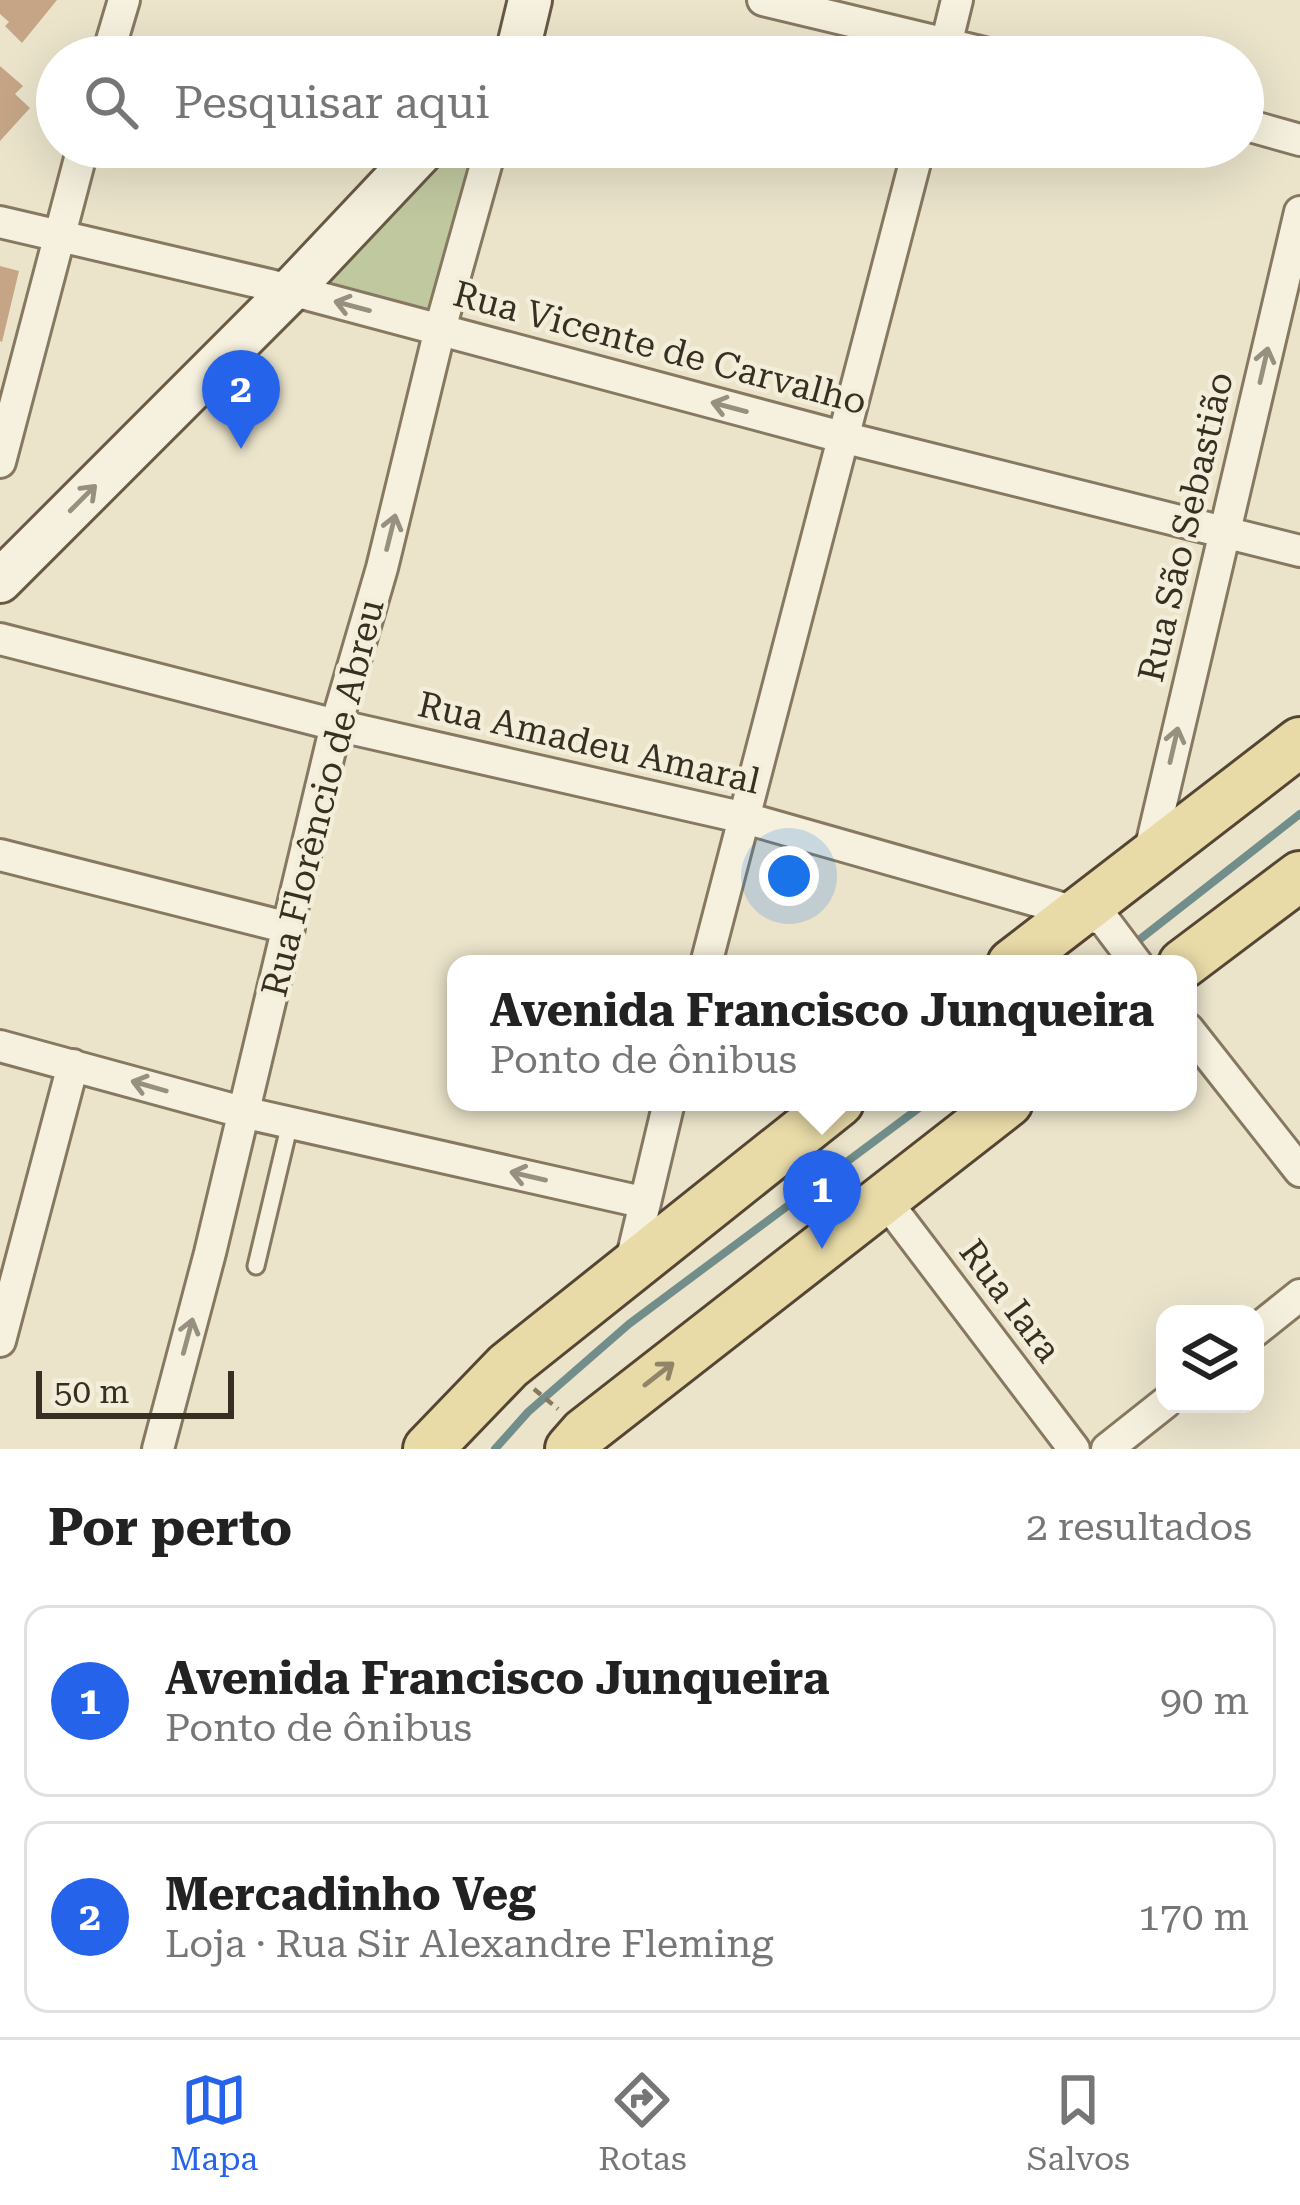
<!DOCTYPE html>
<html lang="pt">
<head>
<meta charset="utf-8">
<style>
	body { margin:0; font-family:"Roboto Serif",serif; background:#f6f6f6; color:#222 }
	.controls { position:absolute; right:36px; bottom:36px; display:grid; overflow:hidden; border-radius:24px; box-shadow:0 12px 48px #0002 }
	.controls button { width:108px; height:108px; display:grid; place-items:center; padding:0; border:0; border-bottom:3px solid #e0e0e0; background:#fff; color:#222; font:60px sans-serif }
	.scale { position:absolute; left:36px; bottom:30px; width:198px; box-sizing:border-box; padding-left:12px; border:6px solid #382f23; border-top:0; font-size:33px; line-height:42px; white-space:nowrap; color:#382f23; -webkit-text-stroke:9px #f3eeda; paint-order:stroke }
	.you { position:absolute; left:789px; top:876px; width:42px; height:42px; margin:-30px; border:9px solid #fff; border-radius:50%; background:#1a73e8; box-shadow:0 0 0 18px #1a73e833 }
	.badge { display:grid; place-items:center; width:78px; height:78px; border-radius:50%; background:#2563eb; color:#fff; font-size:39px; font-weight:700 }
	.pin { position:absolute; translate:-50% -99px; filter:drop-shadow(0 3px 6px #0008) }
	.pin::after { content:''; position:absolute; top:63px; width:42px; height:36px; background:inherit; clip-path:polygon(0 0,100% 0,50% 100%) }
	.popup { position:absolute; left:447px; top:955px; width:750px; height:156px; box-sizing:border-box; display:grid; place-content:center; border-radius:24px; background:#fff; filter:drop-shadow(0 3px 9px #0005); font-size:39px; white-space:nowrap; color:#767676 }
	.popup b { font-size:45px; color:#222 }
	.popup::after { content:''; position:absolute; left:50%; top:100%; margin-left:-24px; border:24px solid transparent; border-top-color:#fff }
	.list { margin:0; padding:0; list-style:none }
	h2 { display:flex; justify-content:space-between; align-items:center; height:156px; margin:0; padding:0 48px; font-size:51px }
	h2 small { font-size:39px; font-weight:400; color:#767676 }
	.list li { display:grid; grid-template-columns:78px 1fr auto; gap:36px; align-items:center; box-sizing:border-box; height:192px; margin:0 24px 24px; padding:0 24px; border:3px solid #e0e0e0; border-radius:24px }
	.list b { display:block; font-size:45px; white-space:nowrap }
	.list p { margin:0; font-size:39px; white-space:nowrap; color:#767676 }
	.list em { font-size:39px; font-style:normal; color:#767676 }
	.icon { flex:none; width:66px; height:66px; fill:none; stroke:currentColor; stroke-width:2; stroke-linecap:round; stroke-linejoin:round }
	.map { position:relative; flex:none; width:1300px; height:1449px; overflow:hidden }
	.search { position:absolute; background:#fff; box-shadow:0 12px 48px #0002; left:36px; right:36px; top:36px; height:132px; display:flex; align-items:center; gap:30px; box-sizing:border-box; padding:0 42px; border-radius:66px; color:#767676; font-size:45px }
	.sheet { height:588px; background:#fff }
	nav { display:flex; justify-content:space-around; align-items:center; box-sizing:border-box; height:168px; border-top:3px solid #e0e0e0; background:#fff; font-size:33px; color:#767676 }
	nav a { display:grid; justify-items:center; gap:6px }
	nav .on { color:#2563eb }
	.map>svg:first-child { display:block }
</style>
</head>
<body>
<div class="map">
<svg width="1300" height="1449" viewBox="0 0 1300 1449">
	<rect width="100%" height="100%" fill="#ebe4cb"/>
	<path fill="#c0c8a0" d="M453,147H485L431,312L324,280Z"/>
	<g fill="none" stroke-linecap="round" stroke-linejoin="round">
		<path stroke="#728e8a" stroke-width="8" d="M1130,947L1300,814
			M495,1449L528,1412L629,1324L927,1102"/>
	</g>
	<path fill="#c5a585" d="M0,0H57L22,43L5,26L9,22L0,14Z
		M0,66L23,86L15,94L30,108L0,141Z
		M564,147H624L620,162Z
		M0,266L19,271L2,342L0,341Z"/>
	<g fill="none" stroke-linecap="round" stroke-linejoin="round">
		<g stroke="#867861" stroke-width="21">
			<path id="lane" d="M256,1266L290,1123"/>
		</g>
		<g stroke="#867861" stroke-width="36">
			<path id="street" d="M763,0L1001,57
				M107,57L124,0
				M943,57L957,0
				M1243,124L1300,140
				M0,222L291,290L842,437L1300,551
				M0,462L83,147
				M0,639L336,725L745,818L1104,920L1137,964
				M0,855L289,928
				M1148,859L1300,212
				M706,964L919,147
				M1188,1029L1300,1171
				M0,1046L242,1112L642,1202
				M885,1200L1074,1449
				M629,1270L669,1102
				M1255,1331L1300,1295
				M0,1341L73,1065
				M158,1449L210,1253L336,725L382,568L440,329L491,147
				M1107,1449L1165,1403"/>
		</g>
		<g stroke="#685944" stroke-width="48">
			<path id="secondary" d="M511,57L518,50L530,0
				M0,581L291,290L426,147"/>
		</g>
		<g stroke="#554634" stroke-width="54">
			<path id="primary" d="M1012,964L1300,742
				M1183,964L1300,876
				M428,1449L508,1366L839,1102
				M570,1449L584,1433L1008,1102"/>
		</g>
		<path stroke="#867861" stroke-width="4.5" stroke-dasharray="9 6" stroke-linecap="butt" d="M534,1389L558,1409"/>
		<use href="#lane" stroke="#f6f1de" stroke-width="15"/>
		<use href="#street" stroke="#f6f1de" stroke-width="30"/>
		<use href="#secondary" stroke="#f6f1de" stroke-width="42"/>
		<use href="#primary" stroke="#e9dba8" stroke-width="48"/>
	</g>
	<defs><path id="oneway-shaft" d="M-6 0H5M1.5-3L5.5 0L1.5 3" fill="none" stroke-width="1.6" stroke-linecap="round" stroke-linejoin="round" transform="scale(3)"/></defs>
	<g stroke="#979080">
		<use href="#oneway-shaft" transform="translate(352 306) rotate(-165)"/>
		<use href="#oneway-shaft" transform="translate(1264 365) rotate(-77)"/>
		<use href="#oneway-shaft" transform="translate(729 407) rotate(-165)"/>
		<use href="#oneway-shaft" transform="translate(83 498) rotate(-45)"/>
		<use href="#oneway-shaft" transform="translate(391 532) rotate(-76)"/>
		<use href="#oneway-shaft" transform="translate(1174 745) rotate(-77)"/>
		<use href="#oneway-shaft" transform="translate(149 1086) rotate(-164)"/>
		<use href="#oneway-shaft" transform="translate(528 1176) rotate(-167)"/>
		<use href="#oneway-shaft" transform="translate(188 1336) rotate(-75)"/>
	</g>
	<use stroke="#908566" href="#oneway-shaft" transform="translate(659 1374) rotate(-38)"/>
	<g text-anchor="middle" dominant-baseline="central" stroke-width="9" stroke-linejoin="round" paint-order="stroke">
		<g font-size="36" fill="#382f23" stroke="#f3eeda">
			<text transform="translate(660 348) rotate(15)">Rua Vicente de Carvalho</text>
			<text transform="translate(1186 527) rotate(-77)">Rua São Sebastião</text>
			<text transform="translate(589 743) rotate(13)">Rua Amadeu Amaral</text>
			<text transform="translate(323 798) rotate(-76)">Rua Florêncio de Abreu</text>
			<text transform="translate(1010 1301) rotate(53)">Rua Iara</text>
		</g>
	</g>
</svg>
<div class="controls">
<button><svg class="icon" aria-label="layers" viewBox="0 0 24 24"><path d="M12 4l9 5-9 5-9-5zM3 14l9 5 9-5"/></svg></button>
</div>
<div class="scale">50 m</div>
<div class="you"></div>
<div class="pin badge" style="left:822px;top:1249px">1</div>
<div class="popup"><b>Avenida Francisco Junqueira</b>Ponto de ônibus</div>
<div class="pin badge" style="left:241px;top:449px">2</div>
<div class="search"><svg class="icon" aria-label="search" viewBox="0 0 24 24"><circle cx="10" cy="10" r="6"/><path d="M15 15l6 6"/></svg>Pesquisar aqui</div>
</div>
<section class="sheet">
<h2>Por perto<small>2 resultados</small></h2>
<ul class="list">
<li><span class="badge">1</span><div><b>Avenida Francisco Junqueira</b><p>Ponto de ônibus</p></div><em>90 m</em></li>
<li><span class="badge">2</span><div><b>Mercadinho Veg</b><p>Loja · Rua Sir Alexandre Fleming</p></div><em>170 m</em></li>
</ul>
</section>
<nav>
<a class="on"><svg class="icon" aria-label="map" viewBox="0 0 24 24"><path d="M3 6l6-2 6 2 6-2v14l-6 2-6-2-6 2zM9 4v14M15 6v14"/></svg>Mapa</a>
<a><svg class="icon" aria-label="directions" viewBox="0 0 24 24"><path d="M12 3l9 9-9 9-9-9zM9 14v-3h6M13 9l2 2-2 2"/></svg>Rotas</a>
<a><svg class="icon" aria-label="saved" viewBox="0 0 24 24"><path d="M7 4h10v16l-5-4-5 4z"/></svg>Salvos</a>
</nav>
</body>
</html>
